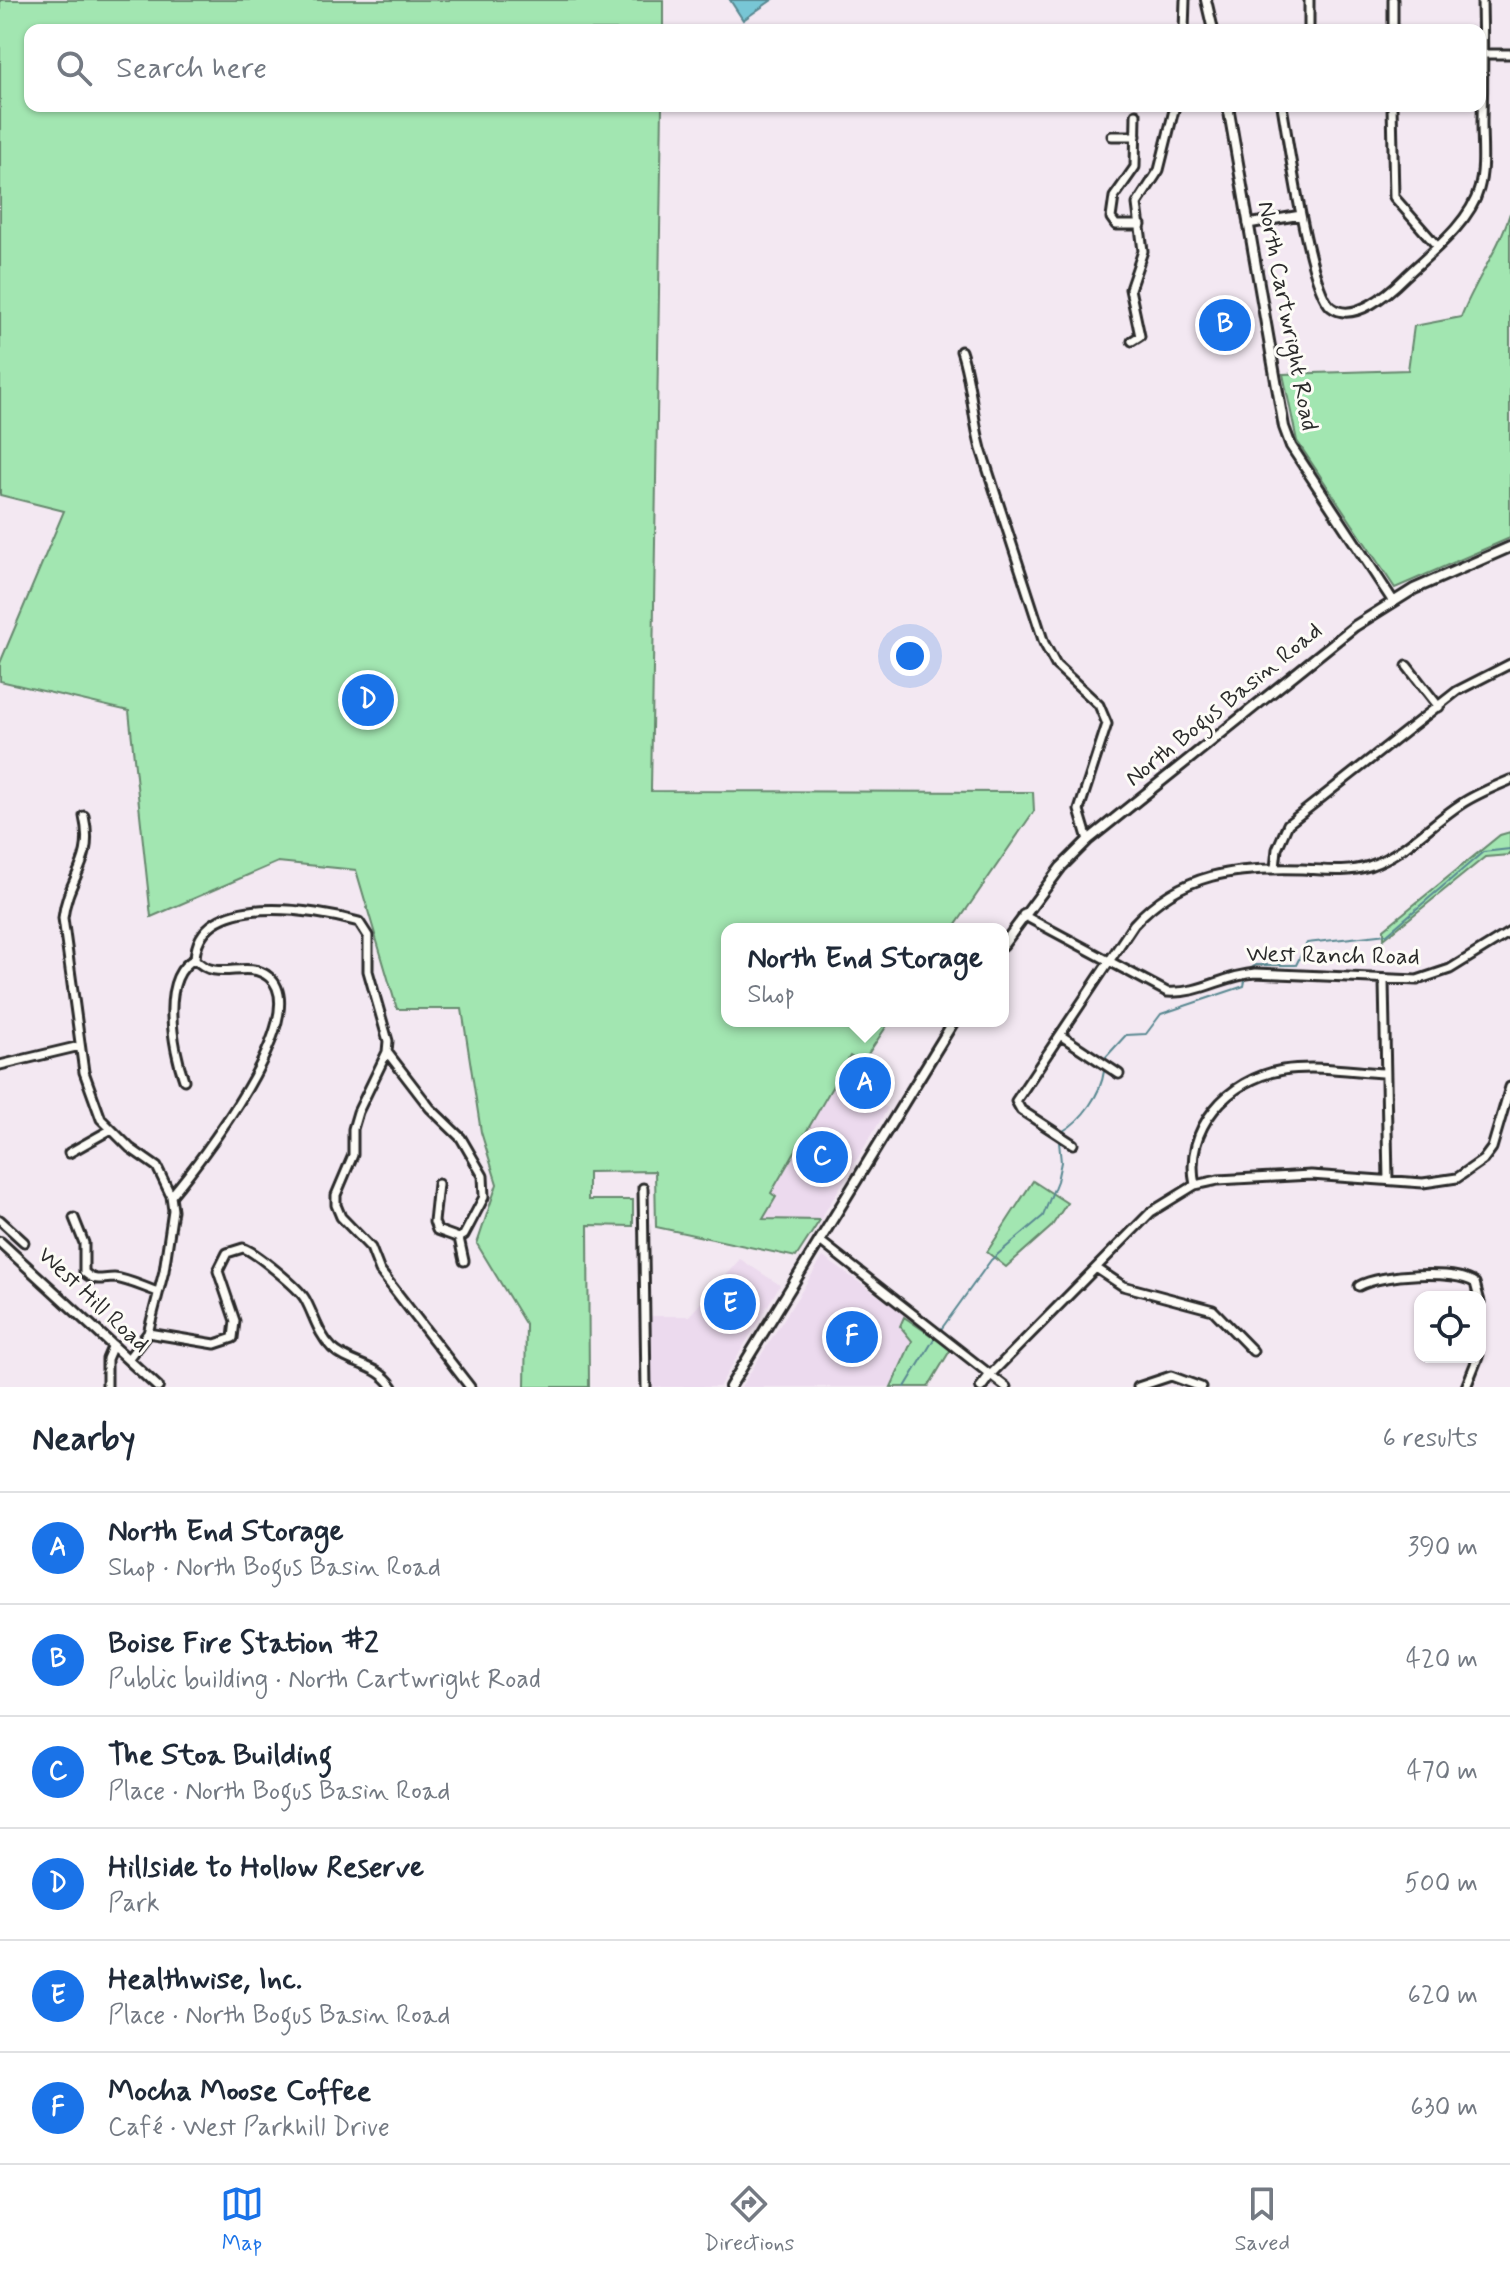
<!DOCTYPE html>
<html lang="en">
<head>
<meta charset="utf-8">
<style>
	body { margin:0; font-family:Mynerve,sans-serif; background:#f6f6f7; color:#1f2937 }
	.controls { position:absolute; right:24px; bottom:24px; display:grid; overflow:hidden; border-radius:16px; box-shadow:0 2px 6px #0004 }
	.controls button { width:72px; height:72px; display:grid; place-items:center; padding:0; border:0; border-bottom:2px solid #e0e1e3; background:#fff; color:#1f2937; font:40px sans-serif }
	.you { position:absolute; left:910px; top:656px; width:28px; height:28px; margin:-20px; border:6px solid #fff; border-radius:50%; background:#1a73e8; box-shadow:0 0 0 12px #1a73e833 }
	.badge { display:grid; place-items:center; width:52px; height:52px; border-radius:50%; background:#1a73e8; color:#fff; font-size:26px; font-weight:700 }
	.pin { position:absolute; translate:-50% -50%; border:4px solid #fff; box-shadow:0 2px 8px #0006 }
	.popup { position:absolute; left:721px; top:923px; width:288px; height:104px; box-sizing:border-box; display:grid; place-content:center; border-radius:16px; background:#fff; filter:drop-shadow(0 2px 6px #0005); font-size:26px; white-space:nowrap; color:#747a83 }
	.popup b { font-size:30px; color:#1f2937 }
	.popup::after { content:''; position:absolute; left:50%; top:100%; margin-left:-16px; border:16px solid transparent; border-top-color:#fff }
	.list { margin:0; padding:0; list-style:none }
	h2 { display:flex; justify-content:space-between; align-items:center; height:104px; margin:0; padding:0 32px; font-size:34px }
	h2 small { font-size:26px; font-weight:400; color:#747a83 }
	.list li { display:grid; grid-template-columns:52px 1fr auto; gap:24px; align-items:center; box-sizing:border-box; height:112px; padding:0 32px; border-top:2px solid #e0e1e3 }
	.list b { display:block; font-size:30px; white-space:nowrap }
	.list p { margin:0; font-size:26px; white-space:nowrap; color:#747a83 }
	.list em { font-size:26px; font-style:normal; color:#747a83 }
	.icon { flex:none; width:44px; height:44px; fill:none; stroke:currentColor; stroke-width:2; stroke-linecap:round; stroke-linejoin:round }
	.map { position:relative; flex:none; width:1510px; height:1387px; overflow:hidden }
	.search { position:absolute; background:#fff; box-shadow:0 2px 6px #0004; left:24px; right:24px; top:24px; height:88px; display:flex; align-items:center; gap:20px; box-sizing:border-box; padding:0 28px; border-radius:16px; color:#747a83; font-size:30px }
	.sheet { height:776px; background:#fff }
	nav { display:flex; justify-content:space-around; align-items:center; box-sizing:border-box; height:112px; border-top:2px solid #e0e1e3; background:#fff; font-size:22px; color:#747a83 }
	nav a { display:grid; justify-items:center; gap:4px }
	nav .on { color:#1a73e8 }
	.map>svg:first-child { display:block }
</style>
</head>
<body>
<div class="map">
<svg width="1510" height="1387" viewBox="0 0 1510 1387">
	<rect width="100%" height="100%" fill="#f3e8f2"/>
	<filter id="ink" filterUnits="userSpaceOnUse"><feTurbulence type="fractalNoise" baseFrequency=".0125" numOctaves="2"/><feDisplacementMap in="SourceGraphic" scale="16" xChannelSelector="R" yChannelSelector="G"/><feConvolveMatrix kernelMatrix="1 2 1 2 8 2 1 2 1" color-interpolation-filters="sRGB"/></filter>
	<g filter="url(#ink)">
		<path fill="#ecdaee" d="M836,1080L888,1108L820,1220L762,1219L776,1197L771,1193Z
			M823,1257L922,1326L891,1387H741Z
			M740,1259L780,1285L719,1387H652L649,1370L651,1316H689Z"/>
		<path fill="#a2e6b1" stroke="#66886e" stroke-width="2" d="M0,0H663V30H30V106H662L651,791L1033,792L1034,811L953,929H727V1021H890L862,1063L850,1056L771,1193L776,1197L763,1219L820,1220L796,1257L656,1227L655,1171L588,1172V1200H633V1226L588,1225L589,1387H525L526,1325L477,1244L497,1184L481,1132L462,1009H397L356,870L278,862L151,917L129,711L0,681V663L64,511L0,495Z
			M1510,213V538L1395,588L1297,441L1283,374L1408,370L1414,326L1461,317C1475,281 1499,249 1510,213Z
			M1510,832V855L1485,857L1384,939V929L1500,835Z
			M1033,1181L1067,1203L1051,1227L1006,1267L987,1252Z
			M904,1317L951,1349L928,1387H891L912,1341L900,1326Z"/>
		<path fill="#78c6d5" stroke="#598891" stroke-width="2" d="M730,0H772L743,20Z"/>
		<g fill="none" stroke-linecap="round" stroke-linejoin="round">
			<path stroke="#598891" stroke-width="2" d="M1248,970L1256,965H1296L1307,943L1387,934L1483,852L1510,849
				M1105,1058L1126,1035L1146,1034L1161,1014L1244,986L1245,981
				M1063,1131C1082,1120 1101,1094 1104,1071
				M942,1328L991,1260L1043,1216L1057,1181L1061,1162L1059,1142
				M905,1387L934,1339"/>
			<g stroke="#2b2b2b" stroke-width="13">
				<path id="minor" d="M1309,0V30
					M1184,30L1185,0
					M1393,30V0
					M1483,54H1510
					M1282,106C1288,140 1309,289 1331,307C1354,325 1391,291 1405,277C1430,253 1470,223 1479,189C1485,168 1482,144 1482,122C1483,81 1483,41 1482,0
					M1392,106L1394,197L1437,246
					M1136,114L1135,167L1114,197L1111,218L1116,225H1141
					M1112,136H1136
					M1248,224L1301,215
					M1132,341L1140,336L1130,289L1143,251L1137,204L1159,170L1175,106
					M961,351C972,384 972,416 981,449L1044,643L1056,665L1099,705L1107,724L1079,810L1088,840
					M1407,666L1439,707
					M84,816C95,864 68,875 63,918L84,1072L101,1119L130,1148L157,1167L171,1196L173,1210L164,1271L148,1333L128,1359
					M1275,868L1277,849L1288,824L1457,691L1510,664
					M1023,915L1167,992C1202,994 1221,976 1255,973L1417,980L1450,969L1510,932
					M1384,981L1388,1180
					M1060,1035L1119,1074
					M387,1052L430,1108L461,1138L483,1176L484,1197L464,1235L459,1238L437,1230L434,1222L438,1184
					M0,1065L80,1046
					M184,1080C173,1049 159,976 195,959
					M1073,1144L1021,1110L1016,1101L1134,924C1182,872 1237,867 1302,869C1325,870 1348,873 1369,866C1405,854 1430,824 1461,804C1476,794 1494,787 1510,780
					M69,1153L110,1130
					M1195,1185C1183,1129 1228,1079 1283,1070C1315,1065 1351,1071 1383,1073
					M643,1188L646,1387
					M171,1196C198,1164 315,1014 269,977C246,958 217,984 195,959C198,889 316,910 359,922L368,936V971L388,1041L387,1052L358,1112L353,1129V1155L336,1195V1205L341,1217L371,1248L380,1271L470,1387
					M74,1218L84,1243V1272C96,1283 100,1278 114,1278C128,1279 145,1288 158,1292
					M0,1220L24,1242
					M459,1238L464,1261
					M820,1241L1006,1387
					M1096,1268L1123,1286L1213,1310L1253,1351
					M1359,1286C1380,1274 1455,1269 1475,1283L1480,1302
					M148,1333L215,1344L233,1338L235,1321L218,1271L227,1253L243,1248C254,1251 299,1288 305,1299C314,1315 318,1334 332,1348C351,1366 377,1363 393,1387
					M990,1375L1151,1212L1195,1185L1218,1180L1311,1175L1423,1183L1457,1178L1483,1160L1492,1148L1510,1087
					M107,1387V1359L113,1345
					M1138,1387L1171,1376L1201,1387
					M1466,1387L1478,1357"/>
			</g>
			<g stroke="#2b2b2b" stroke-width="14">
				<path id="tertiary" d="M1206,0L1213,30
					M1228,106L1284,427L1291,446L1393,601
					M1003,945L1061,867L1088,840L1355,626L1414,589L1510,547
					M0,1242L158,1387
					M730,1387L954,1021
					M981,1387L990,1375"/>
			</g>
			<use href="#minor" stroke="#fdfcf7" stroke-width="7"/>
			<use href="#tertiary" stroke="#fdfcf7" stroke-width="8"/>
		</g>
	</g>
	<g text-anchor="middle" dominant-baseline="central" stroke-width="6" stroke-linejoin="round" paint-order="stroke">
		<g font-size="24" fill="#2b2b2b" stroke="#fdfcf7">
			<text transform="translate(1287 316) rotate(79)">North Cartwright Road</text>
			<text transform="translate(1224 705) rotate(-39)">North Bogus Basin Road</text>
			<text transform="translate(1333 956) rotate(1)">West Ranch Road</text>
			<text transform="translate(93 1300) rotate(43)">West Hill Road</text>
		</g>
	</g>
</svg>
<div class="controls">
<button><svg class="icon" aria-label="locate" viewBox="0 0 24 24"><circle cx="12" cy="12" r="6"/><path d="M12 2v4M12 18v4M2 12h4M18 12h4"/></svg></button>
</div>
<div class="you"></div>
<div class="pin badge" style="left:865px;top:1083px">A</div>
<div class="popup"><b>North End Storage</b>Shop</div>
<div class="pin badge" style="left:1225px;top:325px">B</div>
<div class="pin badge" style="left:822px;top:1157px">C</div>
<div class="pin badge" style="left:368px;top:700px">D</div>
<div class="pin badge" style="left:730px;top:1304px">E</div>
<div class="pin badge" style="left:852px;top:1337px">F</div>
<div class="search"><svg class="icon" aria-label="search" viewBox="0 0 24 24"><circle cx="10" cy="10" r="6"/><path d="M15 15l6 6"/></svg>Search here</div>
</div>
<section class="sheet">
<h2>Nearby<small>6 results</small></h2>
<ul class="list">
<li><span class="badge">A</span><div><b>North End Storage</b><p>Shop · North Bogus Basin Road</p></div><em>390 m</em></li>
<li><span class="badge">B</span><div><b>Boise Fire Station #2</b><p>Public building · North Cartwright Road</p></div><em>420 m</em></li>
<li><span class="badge">C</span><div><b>The Stoa Building</b><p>Place · North Bogus Basin Road</p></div><em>470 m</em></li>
<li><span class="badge">D</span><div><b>Hillside to Hollow Reserve</b><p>Park</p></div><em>500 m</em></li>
<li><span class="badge">E</span><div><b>Healthwise, Inc.</b><p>Place · North Bogus Basin Road</p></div><em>620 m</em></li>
<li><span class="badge">F</span><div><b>Mocha Moose Coffee</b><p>Café · West Parkhill Drive</p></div><em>630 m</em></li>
</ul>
</section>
<nav>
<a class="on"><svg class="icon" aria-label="map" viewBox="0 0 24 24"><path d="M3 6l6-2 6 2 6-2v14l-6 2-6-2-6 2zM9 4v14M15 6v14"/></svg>Map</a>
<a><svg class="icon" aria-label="directions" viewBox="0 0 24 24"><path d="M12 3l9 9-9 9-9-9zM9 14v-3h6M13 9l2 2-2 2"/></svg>Directions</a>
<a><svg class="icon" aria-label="saved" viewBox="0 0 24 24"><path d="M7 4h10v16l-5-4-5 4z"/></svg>Saved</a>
</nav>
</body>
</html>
